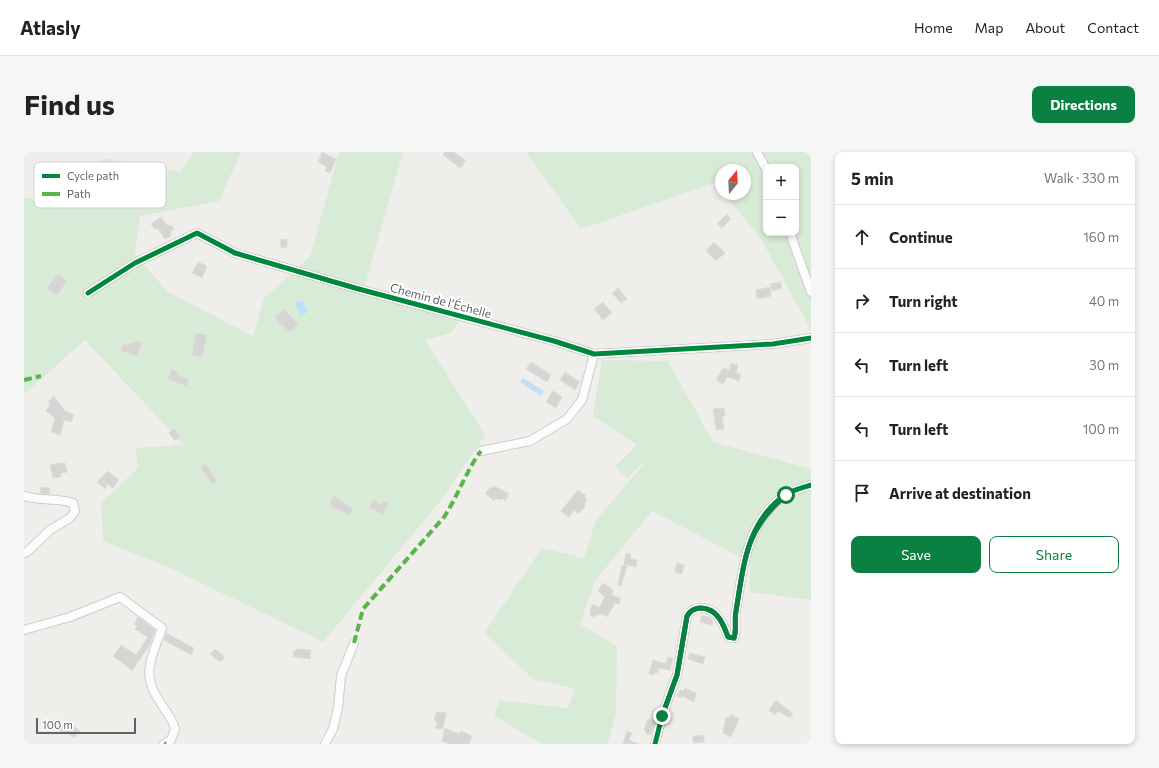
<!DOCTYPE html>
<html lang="en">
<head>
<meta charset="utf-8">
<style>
	body { margin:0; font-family:Commissioner,sans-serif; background:#f6f6f6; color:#222 }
	.controls { position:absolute; right:12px; top:12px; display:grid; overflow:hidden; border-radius:8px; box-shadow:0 2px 6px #0003 }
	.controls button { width:36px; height:36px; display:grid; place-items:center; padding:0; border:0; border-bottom:1px solid #e0e0e0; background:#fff; color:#222; font:20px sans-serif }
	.compass { position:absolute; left:691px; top:12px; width:36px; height:36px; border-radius:50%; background:#fff; box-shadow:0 2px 6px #0003; rotate:18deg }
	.scale { position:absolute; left:12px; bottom:10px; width:100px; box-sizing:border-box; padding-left:4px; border:2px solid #5f6368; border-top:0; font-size:11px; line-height:14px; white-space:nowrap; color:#5f6368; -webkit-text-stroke:3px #fff; paint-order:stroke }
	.stop { position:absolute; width:12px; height:12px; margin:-9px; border:3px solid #0b8043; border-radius:50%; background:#fff }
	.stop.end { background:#0b8043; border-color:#fff; box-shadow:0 1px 4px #0008 }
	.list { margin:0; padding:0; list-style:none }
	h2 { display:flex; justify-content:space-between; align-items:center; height:52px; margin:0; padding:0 16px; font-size:17px }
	h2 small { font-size:13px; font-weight:400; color:#767676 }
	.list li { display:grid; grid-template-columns:26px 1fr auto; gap:12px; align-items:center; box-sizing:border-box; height:64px; padding:0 16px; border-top:1px solid #e0e0e0 }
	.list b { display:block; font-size:15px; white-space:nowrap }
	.list em { font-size:13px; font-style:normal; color:#767676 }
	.actions { display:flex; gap:8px; padding:12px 16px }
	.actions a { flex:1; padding:9px 0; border:1px solid #0b8043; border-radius:8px; text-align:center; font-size:14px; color:#0b8043 }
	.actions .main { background:#0b8043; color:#fff }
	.icon { flex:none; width:22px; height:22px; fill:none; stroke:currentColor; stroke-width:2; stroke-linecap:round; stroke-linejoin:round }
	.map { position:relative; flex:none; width:787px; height:592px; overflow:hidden; border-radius:8px }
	header { display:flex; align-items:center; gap:24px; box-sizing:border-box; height:56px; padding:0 20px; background:#fff; border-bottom:1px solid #e0e0e0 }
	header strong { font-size:19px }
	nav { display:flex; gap:22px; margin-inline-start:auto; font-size:14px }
	.intro { display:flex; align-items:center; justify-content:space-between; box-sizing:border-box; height:96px; padding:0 24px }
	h1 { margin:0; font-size:28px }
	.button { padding:10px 18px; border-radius:8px; background:#0b8043; color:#fff; font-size:14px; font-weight:700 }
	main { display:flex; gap:24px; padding:0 24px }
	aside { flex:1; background:#fff; border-radius:8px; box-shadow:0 2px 6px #0003 }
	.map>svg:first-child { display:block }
</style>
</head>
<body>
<header>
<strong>Atlasly</strong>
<nav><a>Home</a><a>Map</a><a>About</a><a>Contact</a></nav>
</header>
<div class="intro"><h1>Find us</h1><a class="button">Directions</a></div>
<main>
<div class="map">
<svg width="787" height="592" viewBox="0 0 787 592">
	<rect width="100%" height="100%" fill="#efeeea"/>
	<path fill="#d8ebd6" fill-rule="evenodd" d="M169,0H217L195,49L116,64L111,102L144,140L229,184L240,146L286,105L315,0H379L340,137L440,163L427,181L401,188L461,283L418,347L299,490L144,415L79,389L77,351L114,316L112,296L160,293L61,188L0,242V46L39,48L80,6L157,20Z
		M502,0H787V178L736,85L700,42H721V18H697V39L690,31L557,77ZM742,15H772V81H742Z
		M578,208L644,209L689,290L787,317V448L726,440V410L628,359L571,429L556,472L593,494L592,561L584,592H518L470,564L476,548L544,556L551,537L509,527L460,481L518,396L560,406L572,368L626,305L603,326L591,314L613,293L569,264Z"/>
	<path fill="#bfe0f9" d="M279,148L284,160L276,164L271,151Z
		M499,226L520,239L517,244L496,230Z"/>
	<path fill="#d6d5d3" stroke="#deddd9" d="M298,0L312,7L306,21L301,19L303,15L294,10Z
		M421,0H430L442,9L436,16L419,3Z
		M703,62L707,67L698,76L693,72Z
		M137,65L144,74L147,73L150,77L146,80L147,84L141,87L134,77H130L127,72Z
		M263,87V95L257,96L256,88Z
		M690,90L701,101L692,109L682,99Z
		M174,110L183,114L178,126L168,121Z
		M34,122L43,129L33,143L23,136Z
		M757,130L758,136L748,139L746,132Z
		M746,135L747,144L733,147L732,138Z
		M594,136L603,147L597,151L588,141Z
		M579,150L588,161L579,168L570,157Z
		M260,157L274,172L266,180L253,169L251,165Z
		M172,181L183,183L178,205L168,203Z
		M109,190H118L113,204L97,199L99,191L103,193Z
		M507,210L527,223L523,230L502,217Z
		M707,211L714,213L712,221L717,223L715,229L703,225L699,232L692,228L699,216L705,218Z
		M148,217L154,220L153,223L165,228L162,234L144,227Z
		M541,220L556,230L551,238L536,228Z
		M529,239L538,245L532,256L522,250Z
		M30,244L41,259L50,263L47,270L40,268L36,283L27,280L31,266L22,259L26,252L24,250Z
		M700,256L701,264L698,265L700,277L692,278L689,257Z
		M150,277L156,284L151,289L145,281Z
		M35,311H41L43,320L37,321V325L29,326L26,313Z
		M181,312L193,329L188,332L177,315Z
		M84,319L95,328L89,336L82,331V337L73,330Z
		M470,334L484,341V344L481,349L478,346L476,348L472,346L470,349L461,341L467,335L468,336Z
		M17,335L26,336L25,342L16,341Z
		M554,338L562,344L561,346L563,348L560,352L561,355L554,362L550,358L545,365L537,359Z
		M310,344L329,357L325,363L309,355L306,350Z
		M350,348L358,353L359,349L364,351L359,363L345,355Z
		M602,401L607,402L606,406L613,408L612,415L600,412Z
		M653,411L660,413L658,422L651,420Z
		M598,413L603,414L597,434L594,433Z
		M579,431L589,438L588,441L589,444L597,446L595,452L591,451L583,465L579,462L572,463L570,465L566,463L567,459L566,458L569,452L575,456L581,445L574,439Z
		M678,463L687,466V467L689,468L688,473L676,470Z
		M114,465L131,478L126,492L108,519L95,508L89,505L97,493L112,503L124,485L111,477L113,474L110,472Z
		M142,481L170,496L167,503L140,488Z
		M191,497L201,505L196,510L186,502Z
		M274,497L287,498L286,507L269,505L270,499Z
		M666,501L681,505L679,512L664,507Z
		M644,505L649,506L646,518L635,516L634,521L631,520L630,523L625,522L629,508L642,512Z
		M661,536L672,541L670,550L659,544L657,546L653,544L656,538L659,539Z
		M752,548L769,562L766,566L754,559L751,563L745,558Z
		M412,560L422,561L419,577L412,576L413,569H410Z
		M707,562L715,567L707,585L699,581L702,565L705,566Z
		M624,567L631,569L627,583L622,582V579L620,578Z
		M39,570L45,574L47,572L56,579L50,586L42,580L40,582L33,577Z
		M421,576L435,582L437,579L448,584L445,592H426L418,589Z
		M603,579L608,581L605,588L615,592H599Z
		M680,583V590L669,591V584Z"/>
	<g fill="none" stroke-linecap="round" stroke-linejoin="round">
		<g stroke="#cbcccc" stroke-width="10">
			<path id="street" d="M733,0L742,17
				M766,81L787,140
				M64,141L111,111L173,81L211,101L331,136L530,189L570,202L749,192L787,186
				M457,299L506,289L543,267L558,248L570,202
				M0,344C16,349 36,346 49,351L51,359L46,366L26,378L3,400L0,401
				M0,478L46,465L96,445L138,476C128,506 116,521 136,550C141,559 149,567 151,577L147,588L140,592
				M301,592L309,577L314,556L317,524L330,491
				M631,592L638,564L653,523L663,464C666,459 671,456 677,456C693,456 699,471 704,485L710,486C713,478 710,468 712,459C719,416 722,370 761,343C769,338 778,336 787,333"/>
		</g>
		<use href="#street" stroke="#fdfcfc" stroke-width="8"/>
		<path stroke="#58b549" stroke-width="4" stroke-dasharray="8 4" stroke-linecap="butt" d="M0,228L17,224
			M330,491L339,457L420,365C434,344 442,319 457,299
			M140,591L142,592"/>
		<g stroke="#fff" stroke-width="8">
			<path id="cycleway" d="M64,141L111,111L173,81L211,101L331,136L530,189L570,202L749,192L787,186
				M631,592L638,564L653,523L663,464C666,459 671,456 677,456C693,456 699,471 704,485L710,486C713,478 710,468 712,459C719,416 722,370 761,343C769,338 778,336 787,333"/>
		</g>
		<use href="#cycleway" stroke="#00873e" stroke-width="5"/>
	</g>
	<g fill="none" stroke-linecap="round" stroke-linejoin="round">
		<path stroke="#0b8043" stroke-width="5" d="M638,564L653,523L663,464C666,459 671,456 677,456C693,457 699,471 704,485L710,486C713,478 710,468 712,459C721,408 720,379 762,343"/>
	</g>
	<g text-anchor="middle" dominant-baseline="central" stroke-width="4" stroke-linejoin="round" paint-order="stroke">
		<g font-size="12" fill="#5f6368" stroke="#fff">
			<text transform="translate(417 148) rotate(15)">Chemin de l’Échelle</text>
		</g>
	</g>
	<rect x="10" y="10" width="132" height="46" rx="6" fill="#fff" stroke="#cfd0d2" stroke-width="1"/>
	<rect x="18" y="22" width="18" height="4" fill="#00873e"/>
	<rect x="18" y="40" width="18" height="4" fill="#58b549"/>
	<g font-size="11" fill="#5f6368">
		<text x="43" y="28">Cycle path</text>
		<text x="43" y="46">Path</text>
	</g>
</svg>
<div class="controls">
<button>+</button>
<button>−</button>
</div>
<svg class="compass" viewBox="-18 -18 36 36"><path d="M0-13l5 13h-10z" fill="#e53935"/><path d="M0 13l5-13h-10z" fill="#767676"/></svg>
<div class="scale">100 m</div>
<div class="stop" style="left:762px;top:343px"></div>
<div class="stop end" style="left:638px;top:564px"></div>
</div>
<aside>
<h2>5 min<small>Walk · 330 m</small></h2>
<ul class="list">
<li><svg class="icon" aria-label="ahead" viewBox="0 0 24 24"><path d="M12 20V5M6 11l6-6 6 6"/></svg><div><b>Continue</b></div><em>160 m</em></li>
<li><svg class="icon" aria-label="right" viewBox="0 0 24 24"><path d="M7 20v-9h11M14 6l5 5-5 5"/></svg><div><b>Turn right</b></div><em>40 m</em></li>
<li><svg class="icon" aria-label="left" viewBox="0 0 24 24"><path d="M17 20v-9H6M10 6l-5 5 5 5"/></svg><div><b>Turn left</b></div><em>30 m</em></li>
<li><svg class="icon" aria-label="left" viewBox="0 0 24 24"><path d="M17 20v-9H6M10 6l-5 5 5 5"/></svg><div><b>Turn left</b></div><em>100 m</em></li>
<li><svg class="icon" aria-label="arrive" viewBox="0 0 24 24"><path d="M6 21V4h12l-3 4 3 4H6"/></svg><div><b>Arrive at destination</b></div></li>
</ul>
<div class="actions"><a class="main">Save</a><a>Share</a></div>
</aside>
</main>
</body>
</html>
